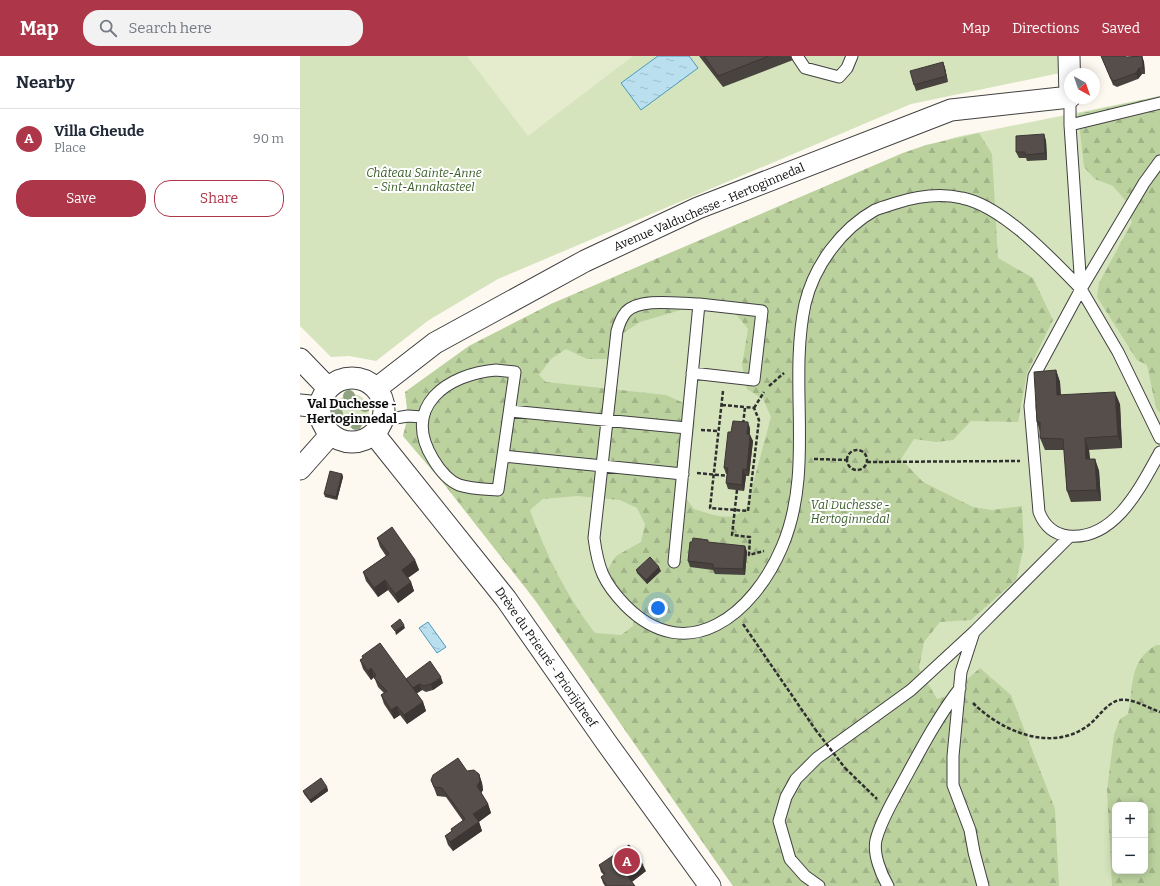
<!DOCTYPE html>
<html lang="en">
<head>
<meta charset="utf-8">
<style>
	body { margin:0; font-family:Bitter,serif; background:#f2f2f3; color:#1f2937 }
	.controls { position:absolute; right:12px; bottom:12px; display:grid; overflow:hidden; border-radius:8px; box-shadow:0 2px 10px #0003 }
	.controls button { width:36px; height:36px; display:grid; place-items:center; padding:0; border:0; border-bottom:1px solid #e0e1e3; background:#fff; color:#1f2937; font:20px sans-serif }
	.compass { position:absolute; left:764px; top:12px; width:36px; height:36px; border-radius:50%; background:#fff; box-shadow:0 2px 10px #0003; rotate:140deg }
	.you { position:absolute; left:358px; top:552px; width:14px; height:14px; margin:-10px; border:3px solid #fff; border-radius:50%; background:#1a73e8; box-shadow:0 0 0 6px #1a73e833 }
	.badge { display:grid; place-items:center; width:26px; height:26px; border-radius:50%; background:#ad3648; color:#fff; font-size:13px; font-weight:700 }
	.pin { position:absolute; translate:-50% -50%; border:2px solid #fff; box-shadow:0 1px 4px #0006 }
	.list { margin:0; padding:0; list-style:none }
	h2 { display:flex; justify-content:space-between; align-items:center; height:52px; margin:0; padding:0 16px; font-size:17px }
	h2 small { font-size:13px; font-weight:400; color:#747a83 }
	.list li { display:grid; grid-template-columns:26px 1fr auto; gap:12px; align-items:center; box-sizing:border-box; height:60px; padding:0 16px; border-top:1px solid #e0e1e3 }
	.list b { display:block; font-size:15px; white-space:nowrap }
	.list p { margin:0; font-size:13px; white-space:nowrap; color:#747a83 }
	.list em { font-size:13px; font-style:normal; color:#747a83 }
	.actions { display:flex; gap:8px; padding:12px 16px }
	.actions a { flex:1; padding:9px 0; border:1px solid #ad3648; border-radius:16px; text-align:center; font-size:14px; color:#ad3648 }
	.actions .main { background:#ad3648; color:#fff }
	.icon { flex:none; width:22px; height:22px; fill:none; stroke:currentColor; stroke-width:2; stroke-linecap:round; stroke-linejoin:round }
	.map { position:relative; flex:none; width:860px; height:830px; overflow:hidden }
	header { display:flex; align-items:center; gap:24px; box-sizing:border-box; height:56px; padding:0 20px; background:#ad3648; color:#fff }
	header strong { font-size:19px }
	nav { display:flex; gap:22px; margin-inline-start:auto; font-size:14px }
	.search { width:280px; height:36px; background:#f2f2f3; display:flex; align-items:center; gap:10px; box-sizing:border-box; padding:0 14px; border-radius:16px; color:#747a83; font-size:15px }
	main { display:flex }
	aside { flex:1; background:#fff }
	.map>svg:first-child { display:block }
</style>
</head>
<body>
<header>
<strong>Map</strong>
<div class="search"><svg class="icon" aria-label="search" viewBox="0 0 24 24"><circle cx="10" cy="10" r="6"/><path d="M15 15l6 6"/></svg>Search here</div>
<nav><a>Map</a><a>Directions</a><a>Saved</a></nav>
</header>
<main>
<aside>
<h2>Nearby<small></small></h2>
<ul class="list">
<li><span class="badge">A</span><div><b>Villa Gheude</b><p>Place</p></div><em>90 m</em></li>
</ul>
<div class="actions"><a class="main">Save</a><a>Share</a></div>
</aside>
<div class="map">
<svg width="860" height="830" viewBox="0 0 860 830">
	<defs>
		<pattern id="forest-firs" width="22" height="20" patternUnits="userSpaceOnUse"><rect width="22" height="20" fill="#bbd29f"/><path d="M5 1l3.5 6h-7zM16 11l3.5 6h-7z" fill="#a0b388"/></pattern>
		<pattern id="water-ripples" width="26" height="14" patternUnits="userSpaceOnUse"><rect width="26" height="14" fill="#bae0ef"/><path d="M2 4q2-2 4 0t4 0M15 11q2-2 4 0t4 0" fill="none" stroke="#9fbfcc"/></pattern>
	</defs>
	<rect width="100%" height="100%" fill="#fdf9f0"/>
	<path fill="#d5e4bd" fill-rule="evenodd" d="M0,0H760V17L611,48L198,223L129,264L76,305L49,300L31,301L0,270Z
		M860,40V830H433L235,544L144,428L103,380L108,360L105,336L169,290L251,248L603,97L656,81ZM815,749H845V815H815Z
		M35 355a17 17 0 1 1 34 0a17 17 0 1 1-34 0Z"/>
	<path fill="url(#forest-firs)" fill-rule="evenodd" d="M860,40V357L856,352L847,309L837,304L797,241L799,227L832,166L825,144L813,130L795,123L784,111L778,58Z
		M679,77L692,98L698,202L733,222L753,264L727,317L718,366L671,365L653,384L636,386L614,383L601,403L623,426L673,451L692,454L722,450L724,491L716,524L671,564L640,566L624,586L619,612L637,643L649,639L680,612L711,639L755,753L759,830H433L235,544L144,428L103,380L108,360L105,336L169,290L251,248L603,97L626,89ZM405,247L435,257L448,273L442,309L447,333L463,343L471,361L447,450C433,469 413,458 394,453L385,441L395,366L388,349L366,339L246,326L239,319L251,303L266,293L287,303H309L322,278L340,266ZM277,440L320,444L337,452L345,468L341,486L316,500L305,518L334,561L333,570L321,579L295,577C267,541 245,497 230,454L243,443Z
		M856,589H860V830H812L807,734L814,679L820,663L828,658C834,631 828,606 856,589ZM815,749H845V815H815Z"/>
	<path fill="#e5ecce" d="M167,0H333L228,80Z"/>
	<path fill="url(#water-ripples)" stroke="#4a9abd" d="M358,0H389L398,12L341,54L321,27Z
		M128,566L146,591L137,597L119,572Z"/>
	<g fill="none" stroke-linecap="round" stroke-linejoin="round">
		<g stroke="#404040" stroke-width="13">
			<path id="lane" d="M497,0L505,12L539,21L547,12L552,0
				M770,41V69L781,233L818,296L860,382
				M770,69L860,47
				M860,105L844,127L781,233L734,320L730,350L739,456C744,469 753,478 768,480C815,485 841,430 860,396
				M196,314L215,316L198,434C185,433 171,433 159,429C147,424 139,413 133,403C101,351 147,318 196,314Z
				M392,317L454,324L462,255L399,248
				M210,355L387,372
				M83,364L108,360L122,361
				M203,400L383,418
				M374,506L399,248C380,248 340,241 326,256C321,262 319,268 317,275L294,482C298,512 303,526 325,549C388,613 454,557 482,491C515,414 488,328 505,248C514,210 541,173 575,154C582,151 590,149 596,147C618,140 640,137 662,142C703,150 753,204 781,233
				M674,576L661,616L653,700V729L670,774L674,796L683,830
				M519,830L505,820L490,803L479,765L486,741L496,723L517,702L611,634L675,575L770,480
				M588,830C581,818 573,798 576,784C581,764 593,745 602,728C620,695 637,662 660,632"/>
		</g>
		<g stroke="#404040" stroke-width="23">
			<path id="street" d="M0,303L28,332
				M20 354a32 32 0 1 1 64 0a32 32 0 1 1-64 0Z
				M77,332L135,287L285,205L398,152L651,54L770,41L769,0
				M0,349L20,351
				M74,378L206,543L306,686L410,830
				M0,413L31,378"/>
		</g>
		<path stroke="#2f2f2f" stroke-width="2.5" stroke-dasharray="4 2" stroke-linecap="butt" d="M469,330L484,317
			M423,335L410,452L448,455L459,364L454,352L445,351
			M422,349L445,351L443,369
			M454,352L464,336
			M401,374L419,375
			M547 404a10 10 0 1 1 20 0a10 10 0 1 1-20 0Z
			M514,403L548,404
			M567,406L720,405
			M397,417L429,420
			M437,434L432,479L450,481L449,499L464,495
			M443,568L515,673
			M673,647C701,675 750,696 786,671C798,663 805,648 819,644C833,642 848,652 860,656
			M545,712L577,743"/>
		<use href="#lane" stroke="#fff" stroke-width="11"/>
		<use href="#street" stroke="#fff" stroke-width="21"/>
		<path stroke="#2f2f2f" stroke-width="2.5" stroke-dasharray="4 2" stroke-linecap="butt" d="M515,673L545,712"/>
	</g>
	<g fill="#90a381">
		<circle cx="49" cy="340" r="6"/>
		<circle cx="65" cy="350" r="6"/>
		<circle cx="37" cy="358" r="6"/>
		<circle cx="56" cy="368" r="6"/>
	</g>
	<path fill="#494340" d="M399,0H491L493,4L423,31Z
		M801,0L826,1L842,0L844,6L845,18H842L838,23L817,31L813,29Z
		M643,6L645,12L648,26L616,35L614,29Z
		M744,78L746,85L747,104L727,105L726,102H719L716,96Z
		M756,314L760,326L761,339L820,348L822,392L789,394L790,403H795L799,415L801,445L771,446L767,435L764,394H745L740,382V376L737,366Z
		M450,372V379L453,385L449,420H446L444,435L428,433L426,427L427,418H426L424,412L431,376Z
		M42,418L43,421L37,444L25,441L24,438Z
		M77,482L115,504L119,514L108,522L111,526L114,535L98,547L88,534L78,541L66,525L63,516L86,500L80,491Z
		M409,487L445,490L447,496L445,519L415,518L413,514L390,511L388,505Z
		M336,514L361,515L347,528L337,517Z
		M62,600L106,623L143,627L133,634L126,636L122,634L116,638L123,646L126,655L107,668L100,659L94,663L84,648L81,639L84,637L78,631L74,621L71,624L63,613L60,604L63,602Z
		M179,718L182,727L183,734L181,737L188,748L191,757L179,766L182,775L153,795L148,789L145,780L152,775L151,773L163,765L146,741L137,740L131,724Z
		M27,731L28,735L11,747L4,738L3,735Z
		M299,809L346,815L332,826L335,830H305L303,827L301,821L304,819L301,816Z"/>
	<path fill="#3c3734" d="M842,0L844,6L845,18L843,12Z
		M643,6L645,12L648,26L646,20Z
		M839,12L842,18L838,23L836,17Z
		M744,78L746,85L747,104L745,97Z
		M756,314L760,326L761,351L757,339Z
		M815,336L820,348L822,392L818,380Z
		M448,366L450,372L449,385L447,378Z
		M450,379L453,385L449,420L447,414Z
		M785,382L789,394L791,415L786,403Z
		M795,403L799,415L801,445L797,434Z
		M443,413L446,420L444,435L442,429Z
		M42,418L43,421L37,444L36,441Z
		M445,490L447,496L445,519L443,513Z
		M115,504L119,514L106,523L102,514Z
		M359,511L361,515L347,528L346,524Z
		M85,524L88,534L78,541L74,532Z
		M111,526L114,535L98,547L95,538Z
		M104,569L105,572L96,579L95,575Z
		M71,612L74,621L71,624L68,615Z
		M141,621L143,627L133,634L131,628Z
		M119,628L122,634L114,639L112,633Z
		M123,646L126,655L107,668L104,659Z
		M97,650L100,659L94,663L91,654Z
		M179,718L182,727L183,734L180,739L177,730Z
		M27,731L28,735L11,747L10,744Z
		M188,748L191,757L176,767L173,758Z
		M179,766L182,775L153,795L150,786Z
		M343,809L346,815L330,827L328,821Z"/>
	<path fill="#554e4b" stroke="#3c3734" d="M404,0H469L418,20Z
		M801,0H825L826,1L842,0L843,12H839L836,17L814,25L811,23Z
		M643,6L646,20L614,29L610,15Z
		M744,78L745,97L725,99V96H716V80Z
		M756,314L757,339L815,336L818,380L785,382L786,403H795L797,434L767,435L763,383L740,382V366H737L734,316Z
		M433,365L448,366L447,378L450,379L447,414L443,413L442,429L426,427L428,412H424L428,376H431Z
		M30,415L42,418L36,441L24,438Z
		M92,471L115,504L102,514L111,526L95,538L85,524L74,532L63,516L89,498L77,482Z
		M393,482L408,484V486L445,490L443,513L413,512V508L388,505L390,486H392Z
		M350,501L359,511L346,524L336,514Z
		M100,563L104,569L95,575L91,570Z
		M80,587L123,646L104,659L97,650L91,654L81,639L87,635L74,622L76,619L71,612L68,615L60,604L63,602L62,600Z
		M130,605L141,621L131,628L124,630L119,628L113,632L106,623Z
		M158,702L167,715L174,714L179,718L180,725L177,730L188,748L173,758L179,766L150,786L145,780L152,775L151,773L165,763L142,732L134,731L131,724L133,719Z
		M21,722L27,731L10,744L3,735Z
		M329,789L343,809L328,821L335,830H307L301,821L305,818L299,809Z"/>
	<g text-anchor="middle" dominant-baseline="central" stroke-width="4" stroke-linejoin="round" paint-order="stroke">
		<g font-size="12" font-style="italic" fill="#375d26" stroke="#fff">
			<text x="124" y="117">Château Sainte-Anne<tspan x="124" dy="14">- Sint-Annakasteel</tspan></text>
			<text x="550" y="449">Val Duchesse -<tspan x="550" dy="14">Hertoginnedal</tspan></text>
		</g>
		<g font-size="12" fill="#0d0d0d" stroke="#fff">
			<text transform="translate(409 151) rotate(-23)">Avenue Valduchesse - Hertoginnedal</text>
			<text transform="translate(246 601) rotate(55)">Drève du Prieuré - Priorijdreef</text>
		</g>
		<g font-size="13" font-weight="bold" fill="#0d0d0d" stroke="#fff">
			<text x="52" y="347">Val Duchesse -<tspan x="52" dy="15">Hertoginnedal</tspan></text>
		</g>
	</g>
</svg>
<div class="controls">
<button>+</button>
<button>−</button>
</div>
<svg class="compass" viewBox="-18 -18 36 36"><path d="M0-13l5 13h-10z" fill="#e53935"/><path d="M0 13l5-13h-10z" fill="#747a83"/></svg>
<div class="you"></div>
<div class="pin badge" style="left:327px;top:805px">A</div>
</div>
</main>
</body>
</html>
